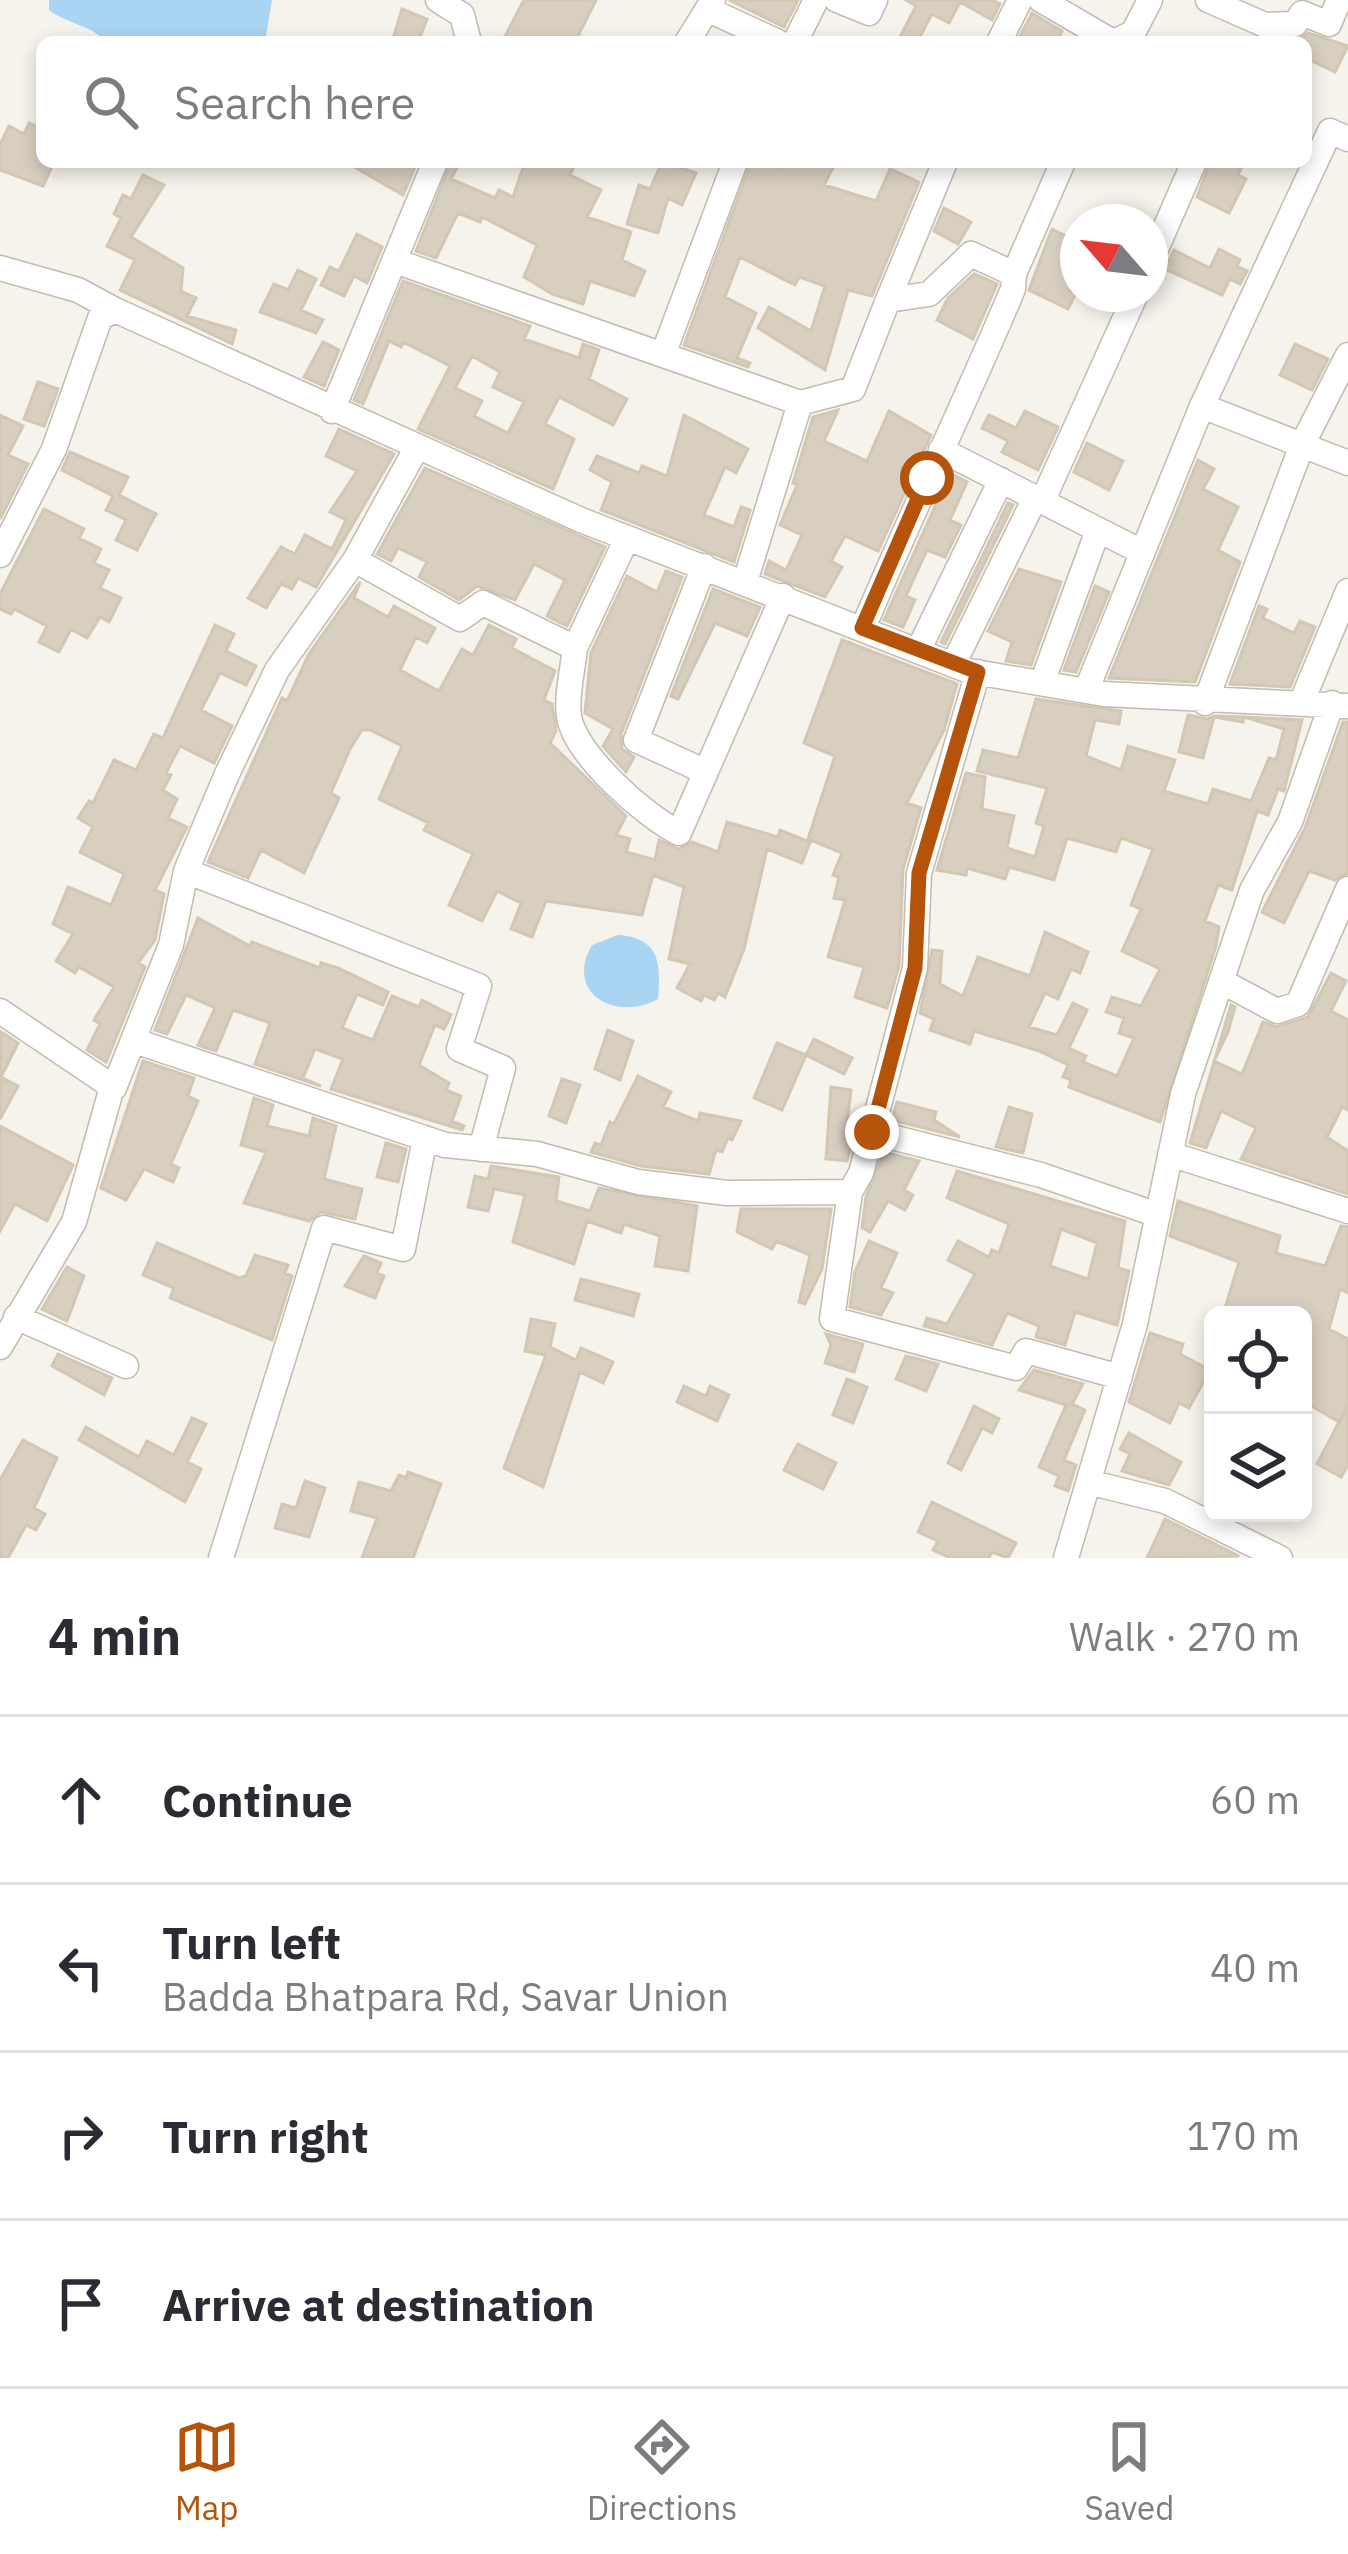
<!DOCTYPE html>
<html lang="en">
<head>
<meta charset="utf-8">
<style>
	body { margin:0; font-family:"IBM Plex Sans",sans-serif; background:#f7f7f7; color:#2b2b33 }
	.controls { position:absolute; right:36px; bottom:36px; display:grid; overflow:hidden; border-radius:18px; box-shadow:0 6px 18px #0003 }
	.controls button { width:108px; height:108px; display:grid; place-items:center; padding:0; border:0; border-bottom:3px solid #e1e1e2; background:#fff; color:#2b2b33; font:60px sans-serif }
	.compass { position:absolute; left:1060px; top:204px; width:108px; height:108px; border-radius:50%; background:#fff; box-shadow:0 6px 18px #0003; rotate:298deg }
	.stop { position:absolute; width:36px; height:36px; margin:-27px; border:9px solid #b45309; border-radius:50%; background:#fff }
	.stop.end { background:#b45309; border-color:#fff; box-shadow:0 3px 12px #0008 }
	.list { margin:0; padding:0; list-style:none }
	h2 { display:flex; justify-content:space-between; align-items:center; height:156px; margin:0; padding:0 48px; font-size:51px }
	h2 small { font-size:39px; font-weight:400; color:#7c7c81 }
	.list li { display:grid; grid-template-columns:78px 1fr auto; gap:36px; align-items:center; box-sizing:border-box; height:168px; padding:0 48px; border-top:3px solid #e1e1e2 }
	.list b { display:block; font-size:45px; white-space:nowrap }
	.list p { margin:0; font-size:39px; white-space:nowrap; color:#7c7c81 }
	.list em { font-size:39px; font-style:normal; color:#7c7c81 }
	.icon { flex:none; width:66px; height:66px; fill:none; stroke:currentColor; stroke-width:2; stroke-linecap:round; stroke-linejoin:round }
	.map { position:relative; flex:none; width:1348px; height:1558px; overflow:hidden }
	.search { position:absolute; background:#fff; box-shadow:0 6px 18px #0003; left:36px; right:36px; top:36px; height:132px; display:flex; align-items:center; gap:30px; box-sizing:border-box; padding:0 42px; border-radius:18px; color:#7c7c81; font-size:45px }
	.sheet { height:828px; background:#fff }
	nav { display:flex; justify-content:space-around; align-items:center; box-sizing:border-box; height:168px; border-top:3px solid #e1e1e2; background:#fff; font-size:33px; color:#7c7c81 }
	nav a { display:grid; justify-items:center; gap:6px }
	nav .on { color:#b45309 }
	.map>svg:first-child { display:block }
</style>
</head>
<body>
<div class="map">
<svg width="1348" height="1558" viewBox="0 0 1348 1558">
	<rect width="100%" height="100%" fill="#f6f3ec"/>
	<path fill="#a9d4f2" d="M49,0H272L265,42H106C92,25 67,24 49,10Z
		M618,935C660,938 661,963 658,999C616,1022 564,994 592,945Z"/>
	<path fill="#d8cfc1" stroke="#d3c7b4" stroke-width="3" fill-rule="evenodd" d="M524,0H596L575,42H502Z
		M729,0H798L784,27Z
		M906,0H992L1000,4L992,20L960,2L949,23L932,14L917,42H910L900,37L916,6Z
		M402,9L427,19L418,42H392Z
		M1032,13L1062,31L1057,42H1017Z
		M1308,33L1348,46L1335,72L1306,58V42H1296Z
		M29,123L42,129V162H54L43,186L0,170V145L9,126L24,134Z
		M346,162H417L403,195Z
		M451,162H460L451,179L495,198L499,190L513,197L525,162H576L570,175L601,190L587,217L631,232L622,260L645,271L634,296L590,281L583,304L552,294L524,277L537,245L482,217L480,222L458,213L436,258L416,251Z
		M662,162L696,173L682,205L668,198L658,233L627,224L639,185L650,189Z
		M751,162L778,167L780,162H836L824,185L876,201L890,169L919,182L872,296L848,290L825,370L758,328L769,307L811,331L825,286L799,277L795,285L740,257L725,297L756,313L737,358L750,363L748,367L684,345Z
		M1210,162H1244L1238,175L1246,179L1229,213L1197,197Z
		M143,175L164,185L131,237L183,268L181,291L196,298L187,316L236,330L232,344L120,290L135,260L107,246L121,218L114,214L123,195L131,199Z
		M944,208L971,222L958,244L934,231Z
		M1052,229L1078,242V273L1070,290L1076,293L1068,309L1029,290Z
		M357,234L382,247L367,283L354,276L344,296L321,285L330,267L339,271Z
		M1219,249L1240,260L1237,266L1247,271L1240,284L1230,279L1222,295L1165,269L1174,250L1210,268Z
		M298,270L316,279L301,310L323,320L316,333L260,312L274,284L288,290Z
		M974,274L997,284L973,339L937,320L948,298Z
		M403,281L530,326L524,339L579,358L583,344L599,350L589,379L627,399L613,425L559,397L545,424L574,439L553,489L418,429L450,366L403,342L401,347L389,341L363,404L354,400ZM472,356L500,372L493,387L524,402L508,433L474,416L482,401L455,388Z
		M323,342L339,350L324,386L304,377Z
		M1295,344L1328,359L1312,390L1280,375Z
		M38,382L58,389L44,426L24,419Z
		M838,410L824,441L867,461L889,411L931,435L878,551L845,536L831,561L842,567L825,597L765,574L769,561L786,570L802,535L780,525L797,485L793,483L813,417Z
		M1025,411L1058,427L1038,470L1002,452L1008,441L982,428L989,415L1016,428Z
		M0,415L23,426L8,455L28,464L0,519Z
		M684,415L748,449L736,473L725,467L704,515L734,527L741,507L750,510L734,562L601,510L612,482L590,470L597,456L639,473L642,466L667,476Z
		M339,429L394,454L316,587L298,578L292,589L281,584L266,608L248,598L281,547L295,554L305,535L332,549L346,520L330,512L357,471L326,456Z
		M1087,443L1123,461L1109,490L1074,472Z
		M70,452L128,477L119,495L156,514L137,550L116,540L126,520L106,510L113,496L62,470Z
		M1198,460L1214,469L1203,489L1238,507L1218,550L1240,562L1195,682L1109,678Z
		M425,468L605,547L567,626L547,616L565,580L534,564L515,600L477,586L459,600L419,577L427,562L398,548L391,561L377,554Z
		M950,473L967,482L950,520L961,525L945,557L927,550L906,596L915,600L903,627L884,620Z
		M1008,503L1013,505L945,644L941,642Z
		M44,509L84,529L79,538L101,549L94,563L109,570L100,588L121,598L109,622L100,617L87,638L71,629L59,652L39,642L47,626L14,609L11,614L0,609V594Z
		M1019,569L1061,582L1031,665L1006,661L1012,642L988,631Z
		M666,571L682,577L621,734L622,749L634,757L626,772L603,746L613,729L585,713L591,653L627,576L657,592Z
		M360,582L354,598L388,617L394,606L435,628L427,643L416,637L400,670L439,691L462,649L473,655L489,625L516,639L512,648L555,671L544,700L552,704L556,731L550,743L626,816L616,835L630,839L626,852L655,860L659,840L678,849L692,842L718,852L727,822L778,837L780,830L810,842L802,863L767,849L744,949L725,997L718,993L714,1000L704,995L701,1001L677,988L690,964L669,959L684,887L653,875L642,915L546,901L532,937L511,929L521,903L497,891L482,921L449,905L473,854L424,830L428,823L379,799L402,746L370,730H362L350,749L331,793L339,798L304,873L261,850L248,878L208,862L282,698L287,701L309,654Z
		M1095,586L1109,592L1076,672L1064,670Z
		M713,589L760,607L747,636L715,623L678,699L671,696Z
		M1259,606L1267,609L1263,618L1294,633L1300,621L1315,627L1290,687L1230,684Z
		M215,625L234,634L226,651L256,666L246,685L220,673L201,710L232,726L214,763L180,746L166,773L171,775L163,790L177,799L168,818L187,827L155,890L164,894L155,940L138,963L145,967L106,1062L87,1050L100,1024L94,1020L114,987L79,967L75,973L56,961L73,934L53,924L68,887L111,905L124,874L80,852L93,827L78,818L89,801L93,803L114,760L136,770L154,734L163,738Z
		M842,640L957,684L944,730L907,803L921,808L903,869L899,966L887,1008L855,997L864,967L828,957L845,900L834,898L839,877L833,875L842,853L808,839L835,756L804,743Z
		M1036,699L1121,711L1119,724L1095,720L1086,756L1121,770L1128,746L1175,760L1164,791L1208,804L1213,789L1251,801L1269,758L1276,760L1284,729L1244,717L1302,720L1284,791L1278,789L1268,815L1257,811L1232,890L1218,885L1205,921L1219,927L1216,946L1160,1122L1069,1087L1071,1080L1063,1077L1068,1065L1039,1051L974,1031L970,1044L930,1030L934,1019L920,1013L932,950L942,951L940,984L963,996L978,957L1030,976L1045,932L1088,952L1080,973L1071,969L1058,999L1045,993L1029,1027L1057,1035L1073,1003L1087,1010L1069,1048L1086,1056L1083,1062L1117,1076L1134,1038L1119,1033L1124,1018L1106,1012L1112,997L1141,1006L1160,969L1122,951L1141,909L1131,905L1153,849L1121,838L1116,852L1067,838L1054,880L1009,867L1005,879L967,868L966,875L937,870L966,773L985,777L982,809L1014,816L1007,848L1035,857L1044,826L1036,823L1047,788L977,771L983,750L1018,758Z
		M1188,715L1207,719L1215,716L1244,717L1243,722L1214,717L1203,758L1179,752Z
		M1343,722H1348V873L1335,880L1309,871L1284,923L1262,912L1305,828Z
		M198,918L250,946L252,942L320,968L321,963L338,968L388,992L383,1005L357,994L342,1028L373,1040L392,996L419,1007L422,1000L451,1015L444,1029L435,1025L419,1065L449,1083L446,1090L461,1096L452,1121L464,1126L462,1130L331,1089L343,1059L315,1049L303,1078L321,1086L255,1064L270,1023L233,1010L216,1051L198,1045L215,1008L186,995L167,1034L155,1030Z
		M1331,973L1346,981L1331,1011L1348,1020V1110L1342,1107L1327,1137L1348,1151V1194L1241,1159L1256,1128L1221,1111L1206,1148L1190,1143L1231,1005L1235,1007L1228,1032L1214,1061L1242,1074L1263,1022L1276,1027L1308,1017Z
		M608,1030L633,1041L620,1080L595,1069Z
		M1,1032L18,1043L1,1077L18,1086L0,1119Z
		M814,1039L852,1058L844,1074L806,1055Z
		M777,1043L806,1055L782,1110L754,1098Z
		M143,1061L194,1078L188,1096L198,1101L171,1164L179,1168L173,1182L144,1169L126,1200L101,1188Z
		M638,1076L671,1092L663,1107L698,1121L700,1113L741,1121L732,1140L728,1138L722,1152L716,1150L709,1174L641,1166L591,1152L595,1143L601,1145L610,1122L614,1124Z
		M562,1079L580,1085L566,1123L549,1116Z
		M831,1087L851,1090L846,1131L855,1132L847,1161L826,1159Z
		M254,1098L273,1105L267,1126L309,1136L313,1118L336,1126L324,1179L362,1189L355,1219L321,1212L309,1221L244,1203L266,1152L241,1145Z
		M897,1102L936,1112L934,1120L960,1137L892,1120Z
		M1009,1107L1032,1114L1023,1153L996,1147Z
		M0,1126L73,1165L47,1221L15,1204L0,1231Z
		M386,1143L406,1149L398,1182L377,1177Z
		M884,1152L919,1161L904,1190L913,1195L905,1210L888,1201L870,1232L862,1228L866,1197Z
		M491,1166L559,1177L556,1201L590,1211L599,1188L697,1206L688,1271L655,1266L660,1236L624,1224L621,1233L587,1221L574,1264L513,1242L525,1195L494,1189L488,1211L468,1207L475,1176L488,1179Z
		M957,1171L1125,1221L1118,1268L1129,1271L1117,1325L1075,1312L1065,1345L1036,1337L1039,1326L1007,1313L992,1345L924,1326L927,1318L947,1324L975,1274L948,1260L958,1241L989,1257L992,1250L999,1253L1009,1224L947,1198ZM1061,1229L1097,1243L1088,1279L1050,1266Z
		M1178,1201L1280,1236L1276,1253L1325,1266L1341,1226L1348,1227V1293L1340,1289L1329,1329L1348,1339V1403L1340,1421L1348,1405V1465L1341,1477L1317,1464L1339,1422L1303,1401V1315H1223L1239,1262L1170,1236Z
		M741,1209H831L822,1269L805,1304L799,1302L810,1255L776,1241L772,1249L737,1232Z
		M869,1241L897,1253L881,1288L893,1293L881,1315L850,1307L855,1272Z
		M157,1243L239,1278L246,1276L255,1255L288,1265L285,1273L292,1276L272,1340L170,1298L174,1288L143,1275Z
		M364,1256L381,1263L377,1273L384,1276L375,1298L345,1286Z
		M67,1267L84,1276L67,1321L42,1309Z
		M581,1279L639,1294L633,1316L575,1300Z
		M531,1319L555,1324L550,1347L576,1360L581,1348L613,1362L603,1383L580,1372L543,1487L504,1468L546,1355L525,1351Z
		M1150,1333L1183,1344L1180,1354L1210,1370L1189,1408L1179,1403L1170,1423L1129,1402Z
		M826,1334L863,1344L854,1372L825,1363L831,1345Z
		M58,1354L112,1378L104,1395L52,1366Z
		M906,1356L938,1364L926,1391L896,1379Z
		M1034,1370L1083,1384L1072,1404L1085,1410L1064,1460L1076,1465L1068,1491L1055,1486L1059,1476L1039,1467L1066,1405L1019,1390Z
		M847,1379L867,1387L853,1423L833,1415Z
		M684,1386L706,1396L710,1386L729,1395L717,1421L677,1402Z
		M974,1406L999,1419L992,1433L982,1428L961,1470L948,1463Z
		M192,1418L206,1424L187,1462L201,1469L185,1502L79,1440L86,1427L139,1457L147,1441L174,1455Z
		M1129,1433L1181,1462L1169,1485L1122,1471L1130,1454L1120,1449Z
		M23,1440L57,1458L34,1508L45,1514L36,1530L26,1525L8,1558H0V1480Z
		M798,1444L836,1463L823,1489L784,1470Z
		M408,1472L441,1484L413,1558H362L377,1518L351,1511L359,1482L391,1491L399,1475L406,1478Z
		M305,1481L325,1488L309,1537L275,1528L282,1504L296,1508Z
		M932,1502L1016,1543L1008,1558L992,1552L989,1558H951L933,1550L938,1541L918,1532Z
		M1165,1519L1239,1556L1147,1558Z"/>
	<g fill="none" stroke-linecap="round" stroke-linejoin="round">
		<g stroke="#c2bbae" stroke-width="27">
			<path id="minor" d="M438,0L462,15L469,42
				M837,0L869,13L875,0
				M1041,0L1113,42L1133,33L1150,0
				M1208,0L1265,25L1295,24L1302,13L1329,24L1339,0
				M709,10L778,42
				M687,42L713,0
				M795,42L816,0
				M999,42L1020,0
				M395,261L800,403
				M1150,263L1194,162
				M0,268L78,290L115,310
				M888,300L945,162
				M664,352L735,162
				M1202,406L1348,463
				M332,411L435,162
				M941,450L1140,551
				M1042,502L1136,294
				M0,555L54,449L100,318L115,310L581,520L969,671L1104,694L1348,706
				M355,560L460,619L483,603L575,648L627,538
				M704,566L636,740L706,772
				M745,582L800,403L853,389L888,300L929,294L971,254L1014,274L1063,162
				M863,628C911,514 965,403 1013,289L1014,274
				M575,648C573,669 566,695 569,716C574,754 646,817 679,833L783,596
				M918,651L1001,480
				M953,665L1035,498
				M1042,683L1098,530
				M1086,691L1202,406L1330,131L1348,139
				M1302,701L1348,591
				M1205,703L1302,445L1348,355
				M186,871L479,986L459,1049L503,1068L481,1149
				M1221,981L1277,1011L1298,1004L1348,889
				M0,1011L114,1088L171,945L186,871L227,774L277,670L355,560L417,447
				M135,1041L445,1145L537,1154L638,1182L727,1193L850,1192L832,1319L1016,1368L1026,1351L1120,1377
				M872,1132L1041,1175L1158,1215
				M1170,1154L1348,1211
				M850,1192L861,1173L915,968L919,873L978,672
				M16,1317L126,1366
				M0,1347L74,1222L112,1087
				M1092,1483L1165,1501L1280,1558
				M221,1558L324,1228L403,1249L425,1138
				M1066,1558L1135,1324L1183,1094L1252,890L1290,822L1332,703"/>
		</g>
		<use href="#minor" stroke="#fff" stroke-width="24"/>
	</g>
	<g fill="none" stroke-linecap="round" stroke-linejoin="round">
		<path stroke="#b45309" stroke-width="15" d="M872,1132L915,968L919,873L978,672L862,628L927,478"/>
	</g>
</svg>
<div class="controls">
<button><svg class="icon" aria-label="locate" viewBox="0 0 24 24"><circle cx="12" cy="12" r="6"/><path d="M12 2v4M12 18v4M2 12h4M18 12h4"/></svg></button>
<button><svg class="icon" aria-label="layers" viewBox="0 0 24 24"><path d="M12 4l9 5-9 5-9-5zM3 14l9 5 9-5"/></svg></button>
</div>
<svg class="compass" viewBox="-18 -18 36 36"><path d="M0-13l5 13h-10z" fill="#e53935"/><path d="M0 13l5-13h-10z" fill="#7c7c81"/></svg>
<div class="stop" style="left:927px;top:478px"></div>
<div class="stop end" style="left:872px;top:1132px"></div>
<div class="search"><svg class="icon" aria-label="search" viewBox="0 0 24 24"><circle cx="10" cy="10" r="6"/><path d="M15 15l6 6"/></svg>Search here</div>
</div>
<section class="sheet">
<h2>4 min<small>Walk · 270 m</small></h2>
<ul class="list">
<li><svg class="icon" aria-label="ahead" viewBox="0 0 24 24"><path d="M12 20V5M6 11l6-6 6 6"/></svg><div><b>Continue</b></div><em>60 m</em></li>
<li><svg class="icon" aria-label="left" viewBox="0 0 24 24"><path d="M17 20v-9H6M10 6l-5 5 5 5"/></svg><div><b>Turn left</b><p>Badda Bhatpara Rd, Savar Union</p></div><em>40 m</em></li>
<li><svg class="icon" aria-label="right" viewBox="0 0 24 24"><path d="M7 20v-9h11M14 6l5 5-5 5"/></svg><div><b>Turn right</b></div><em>170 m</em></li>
<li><svg class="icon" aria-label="arrive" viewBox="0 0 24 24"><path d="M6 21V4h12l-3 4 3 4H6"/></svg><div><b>Arrive at destination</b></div></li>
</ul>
</section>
<nav>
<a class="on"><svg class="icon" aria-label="map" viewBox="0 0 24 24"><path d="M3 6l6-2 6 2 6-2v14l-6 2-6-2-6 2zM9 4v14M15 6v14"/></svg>Map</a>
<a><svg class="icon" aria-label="directions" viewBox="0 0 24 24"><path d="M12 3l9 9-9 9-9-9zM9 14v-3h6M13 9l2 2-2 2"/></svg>Directions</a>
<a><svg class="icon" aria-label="saved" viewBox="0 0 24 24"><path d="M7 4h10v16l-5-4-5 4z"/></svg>Saved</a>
</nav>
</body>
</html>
